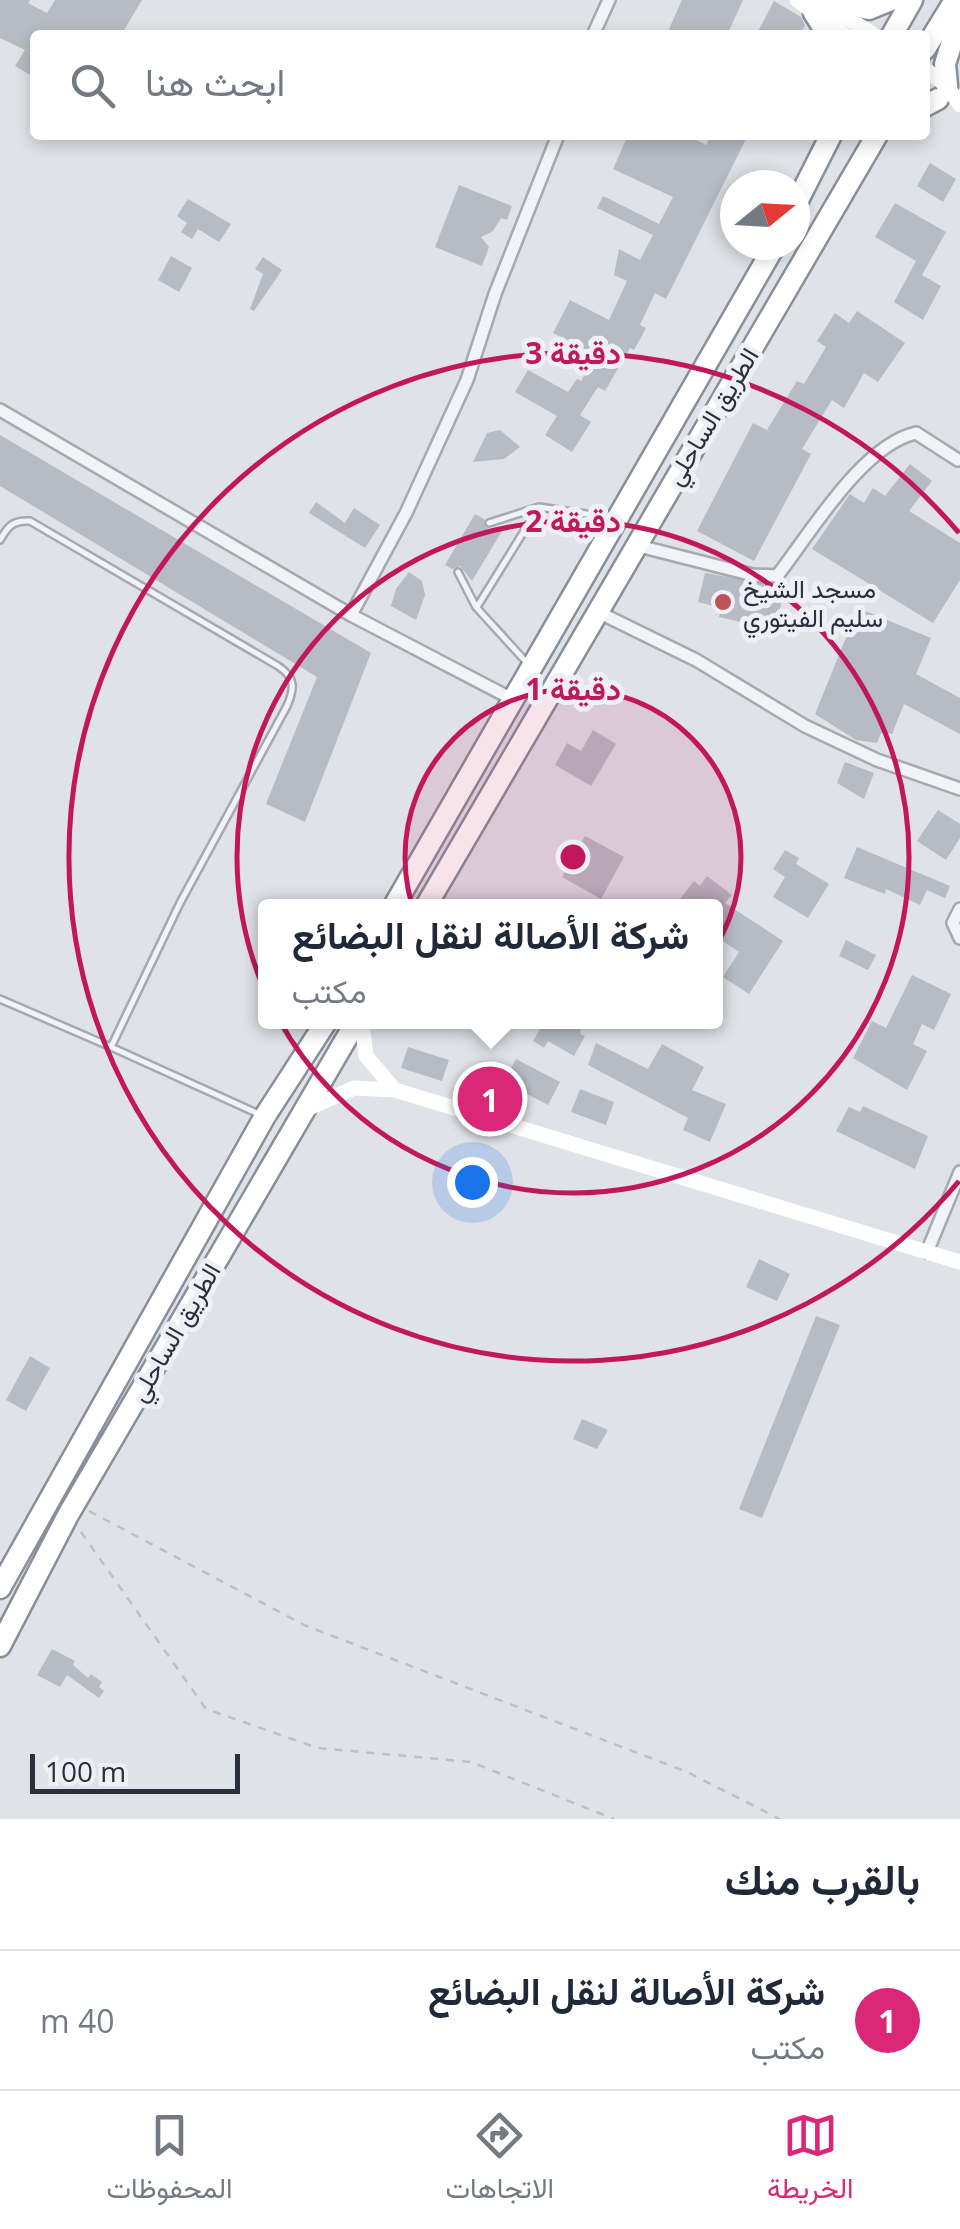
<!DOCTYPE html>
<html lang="ar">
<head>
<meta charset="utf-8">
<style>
	body { margin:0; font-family:"Open Sans",Vazirmatn,sans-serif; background:#f6f6f7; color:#1f2937; direction:rtl }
	.compass { position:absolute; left:720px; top:170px; width:90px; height:90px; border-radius:50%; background:#fff; box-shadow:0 5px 15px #0003; rotate:72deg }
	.scale { position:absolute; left:30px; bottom:25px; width:210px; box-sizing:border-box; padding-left:10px; border:5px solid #2a2f3c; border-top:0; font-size:28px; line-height:35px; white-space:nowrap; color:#2a2f3c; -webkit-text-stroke:8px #eef0f5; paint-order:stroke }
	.you { position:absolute; left:472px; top:1182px; width:35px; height:35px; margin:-25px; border:8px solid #fff; border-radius:50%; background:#1a73e8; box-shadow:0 0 0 15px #1a73e833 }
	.badge { display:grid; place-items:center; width:65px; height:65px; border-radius:50%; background:#db2777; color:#fff; font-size:32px; font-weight:700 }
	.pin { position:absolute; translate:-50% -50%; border:5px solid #fff; box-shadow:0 2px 10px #0006 }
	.popup { position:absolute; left:258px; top:899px; width:465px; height:130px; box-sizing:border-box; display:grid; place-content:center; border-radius:10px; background:#fff; filter:drop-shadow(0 2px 8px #0005); font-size:32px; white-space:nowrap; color:#747a83 }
	.popup b { font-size:38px; color:#1f2937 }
	.popup::after { content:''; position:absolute; left:50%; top:100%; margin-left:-20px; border:20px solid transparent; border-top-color:#fff }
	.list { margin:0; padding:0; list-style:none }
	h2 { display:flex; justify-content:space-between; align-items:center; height:130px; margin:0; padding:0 40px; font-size:42px }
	h2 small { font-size:32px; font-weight:400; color:#747a83 }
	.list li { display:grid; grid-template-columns:65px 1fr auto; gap:30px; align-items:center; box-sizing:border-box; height:140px; padding:0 40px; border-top:2px solid #e0e1e3 }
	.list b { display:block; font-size:38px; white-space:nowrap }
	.list p { margin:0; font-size:32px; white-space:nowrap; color:#747a83 }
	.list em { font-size:32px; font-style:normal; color:#747a83 }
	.icon { flex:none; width:55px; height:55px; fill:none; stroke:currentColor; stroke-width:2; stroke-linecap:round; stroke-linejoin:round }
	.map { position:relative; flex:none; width:960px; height:1819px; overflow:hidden; direction:ltr }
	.search { position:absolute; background:#fff; box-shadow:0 5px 15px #0003; left:30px; right:30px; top:30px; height:110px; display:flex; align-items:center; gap:25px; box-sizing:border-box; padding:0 35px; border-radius:10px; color:#747a83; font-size:38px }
	.sheet { height:270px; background:#fff }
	nav { display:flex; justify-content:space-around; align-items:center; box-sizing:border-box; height:140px; border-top:2px solid #e0e1e3; background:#fff; font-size:28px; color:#747a83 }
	nav a { display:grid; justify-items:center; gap:5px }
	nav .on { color:#db2777 }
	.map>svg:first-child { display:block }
</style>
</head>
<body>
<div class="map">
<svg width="960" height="1819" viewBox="0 0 960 1819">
	<rect width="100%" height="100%" fill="#dfe2e7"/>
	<path fill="#b7bbc3" d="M0,0H30L28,3L47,13L55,0H142L121,35H35V78L15,66L25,50L0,38Z
		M682,0H743L727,35H681L669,29Z
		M774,1L801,17L805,25L800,35H756Z
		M628,135H686L706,145L711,135H748L666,299L655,293L640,325L646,328L634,350L630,348L605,391L598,387L580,415L591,422L572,452L545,435L557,416L515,392L528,370L568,392L577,379L581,381L597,355L553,333L570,300L609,320L627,281L614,275L619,249L640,260L653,235L597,208L603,196L659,224L673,197L613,169Z
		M930,163L956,179L943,202L917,186Z
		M459,185L512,206L507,220L501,218L493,231L481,237L489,247L482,266L435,247Z
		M188,199L231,224L219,242L198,229L192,239L181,232L187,223L177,216Z
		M895,203L946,232L922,275L941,286L923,320L894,302L916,261L875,237Z
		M171,256L192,268L179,292L158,280Z
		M263,257L282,270L254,311L250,309L263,274L255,269Z
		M857,311L905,343L878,382L864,373L844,408L832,400L802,449L811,454L754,561L697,531L753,423L767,430L797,381L804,384L826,347L817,341L835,313L849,323Z
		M500,430L520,447L504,459L473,462L487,433Z
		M0,435L371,653L305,822L266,804L317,677L0,486Z
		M910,464L932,481L909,511L960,543V580L933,623L812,549L850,494L864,503L873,488L885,496Z
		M316,502L345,523L354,508L380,525L365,548L309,513Z
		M475,514L484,519L486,528L502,531L472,581L460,566L452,569L445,565Z
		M409,572L422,581L425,595L416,620L391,606L396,589Z
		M705,573L785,587L775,630L719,617L721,608L698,602Z
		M858,608L931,638L916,674L960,698V734L904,704L892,734L881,733L877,743L856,740L815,714Z
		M593,730L616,744L591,786L555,765L567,743L581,751Z
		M845,762L874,773L864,799L837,783Z
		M938,810L960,824V838L946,860L917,841Z
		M585,836L624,857L601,899L562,877Z
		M857,847L950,886L945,898L927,890L920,905L886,889L885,894L844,878Z
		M785,850L799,858L796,864L829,884L808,918L773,897L785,877L773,869Z
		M707,876L732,895L725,903L783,941L749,994L723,977L739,952L715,936V906H690L680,899L694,881L700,886Z
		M846,940L876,955L868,970L839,956Z
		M912,975L951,994L934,1030L922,1024L913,1044L927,1051L907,1090L853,1058L872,1021L886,1028Z
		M544,1022H582L580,1034L585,1036L574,1056L548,1041L544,1048L533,1041Z
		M596,1043L648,1069L662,1044L704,1067L692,1090L726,1104L710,1142L683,1130L688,1118L588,1065Z
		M408,1047L449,1060L442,1081L401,1068Z
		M516,1059L560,1082L548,1105L504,1082Z
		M580,1089L614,1102L606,1125L571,1112Z
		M863,1106L928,1136L915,1169L836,1131L849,1107L860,1112Z
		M759,1259L790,1274L777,1301L746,1287Z
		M816,1316L840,1325L762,1518L739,1509Z
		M30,1356L50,1368L26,1411L6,1400Z
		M582,1419L608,1430L597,1449L573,1439Z
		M52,1649L75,1661L73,1665L88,1678L91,1674L102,1682L99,1687L104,1691L99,1698L67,1675L60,1687L37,1675Z"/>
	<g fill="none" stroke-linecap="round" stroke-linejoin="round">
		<g stroke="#a5a9b0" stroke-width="10">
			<path id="lane" d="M489,523L539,507L613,518
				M0,540C8,526 13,520 30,521L278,666C295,677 295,688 287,706L180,903L111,1047L0,999
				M458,572L476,607L528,664
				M477,607L537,510
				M111,1047L259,1114"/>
		</g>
		<g stroke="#a5a9b0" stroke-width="16">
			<path id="street" d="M593,35L609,0
				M0,410L351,615L514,700
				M635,545L753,575L777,576C810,534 862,445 916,433L958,460
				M596,611L696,660L805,726L877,760L960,789
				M351,615L406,513L467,380L495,294L558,135
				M960,909L953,923L960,938
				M927,1252L960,1172"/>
		</g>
		<g stroke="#888e9c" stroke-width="25">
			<path id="highway" d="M820,0L869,9L891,0
				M814,13L828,35
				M892,35L912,0
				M925,49L955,0
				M947,86L945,64L960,17
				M925,106L938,99
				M795,206L831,135
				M394,906L775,245
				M426,906L877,135
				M0,1588L265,1116L326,1022
				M0,1646L68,1515L356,1022"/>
		</g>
		<path stroke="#bdc0c6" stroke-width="2.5" stroke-dasharray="8 8" stroke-linecap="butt" d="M89,1511L304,1625L687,1772L780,1819
			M81,1532L206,1709L318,1748L471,1762L614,1819"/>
		<use href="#lane" stroke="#f1f3f6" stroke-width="5"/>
		<use href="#street" stroke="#f1f3f6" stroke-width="11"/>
		<path stroke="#fff" stroke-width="15" d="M797,0L845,35
			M827,5L874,35
			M925,69L947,86L960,105
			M362,1022L366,1056L395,1090
			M305,1110L354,1088L395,1090L960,1262"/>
		<use href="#highway" stroke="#fff" stroke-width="20"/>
	</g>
	<circle cx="573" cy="857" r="168" fill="#c2185b" fill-opacity=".12"/>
	<g fill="none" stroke="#c2185b" stroke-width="5">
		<circle cx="573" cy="857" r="168"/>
		<circle cx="573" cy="857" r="336"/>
		<path d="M959 1181A504 504 0 1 1 959 533"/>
	</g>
	<circle fill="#be5259" stroke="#eef0f5" stroke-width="4" cx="723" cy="602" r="10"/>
	<g text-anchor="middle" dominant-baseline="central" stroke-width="10" stroke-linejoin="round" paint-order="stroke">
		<g font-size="25" fill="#2a2f3c" stroke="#eef0f5">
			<text transform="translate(711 416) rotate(-59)">الطريق الساحلي</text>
			<text transform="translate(174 1332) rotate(-60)">الطريق الساحلي</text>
		</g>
		<g font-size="25" fill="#2a2f3c" stroke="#eef0f5" text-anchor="start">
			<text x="743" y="588">مسجد الشيخ<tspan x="743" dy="29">سليم الفيتوري</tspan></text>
		</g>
	</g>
	<circle cx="573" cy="857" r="15" fill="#c2185b" stroke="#eef0f5" stroke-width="5"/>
	<g font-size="30" text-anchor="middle" font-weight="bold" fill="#c2185b" stroke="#eef0f5" stroke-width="10" stroke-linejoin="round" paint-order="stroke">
		<text x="573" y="364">3 دقيقة</text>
		<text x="573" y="532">2 دقيقة</text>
		<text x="573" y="700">1 دقيقة</text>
	</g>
</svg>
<svg class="compass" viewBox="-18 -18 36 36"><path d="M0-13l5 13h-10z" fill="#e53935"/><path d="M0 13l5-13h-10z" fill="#747a83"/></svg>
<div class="scale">100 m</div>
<div class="you"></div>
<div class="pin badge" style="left:490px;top:1099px">1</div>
<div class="popup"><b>شركة الأصالة لنقل البضائع</b>مكتب</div>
<div class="search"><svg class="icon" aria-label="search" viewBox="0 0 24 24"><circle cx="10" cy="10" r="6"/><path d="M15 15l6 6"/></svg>ابحث هنا</div>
</div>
<section class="sheet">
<h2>بالقرب منك<small></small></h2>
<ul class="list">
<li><span class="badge">1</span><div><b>شركة الأصالة لنقل البضائع</b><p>مكتب</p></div><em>40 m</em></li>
</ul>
</section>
<nav>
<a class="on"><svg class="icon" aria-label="map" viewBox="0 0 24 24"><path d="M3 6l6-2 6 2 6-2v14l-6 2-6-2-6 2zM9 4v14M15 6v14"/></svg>الخريطة</a>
<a><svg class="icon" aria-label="directions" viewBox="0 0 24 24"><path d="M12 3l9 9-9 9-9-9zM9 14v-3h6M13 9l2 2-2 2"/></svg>الاتجاهات</a>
<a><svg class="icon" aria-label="saved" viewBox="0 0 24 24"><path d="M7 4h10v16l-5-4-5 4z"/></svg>المحفوظات</a>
</nav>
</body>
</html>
